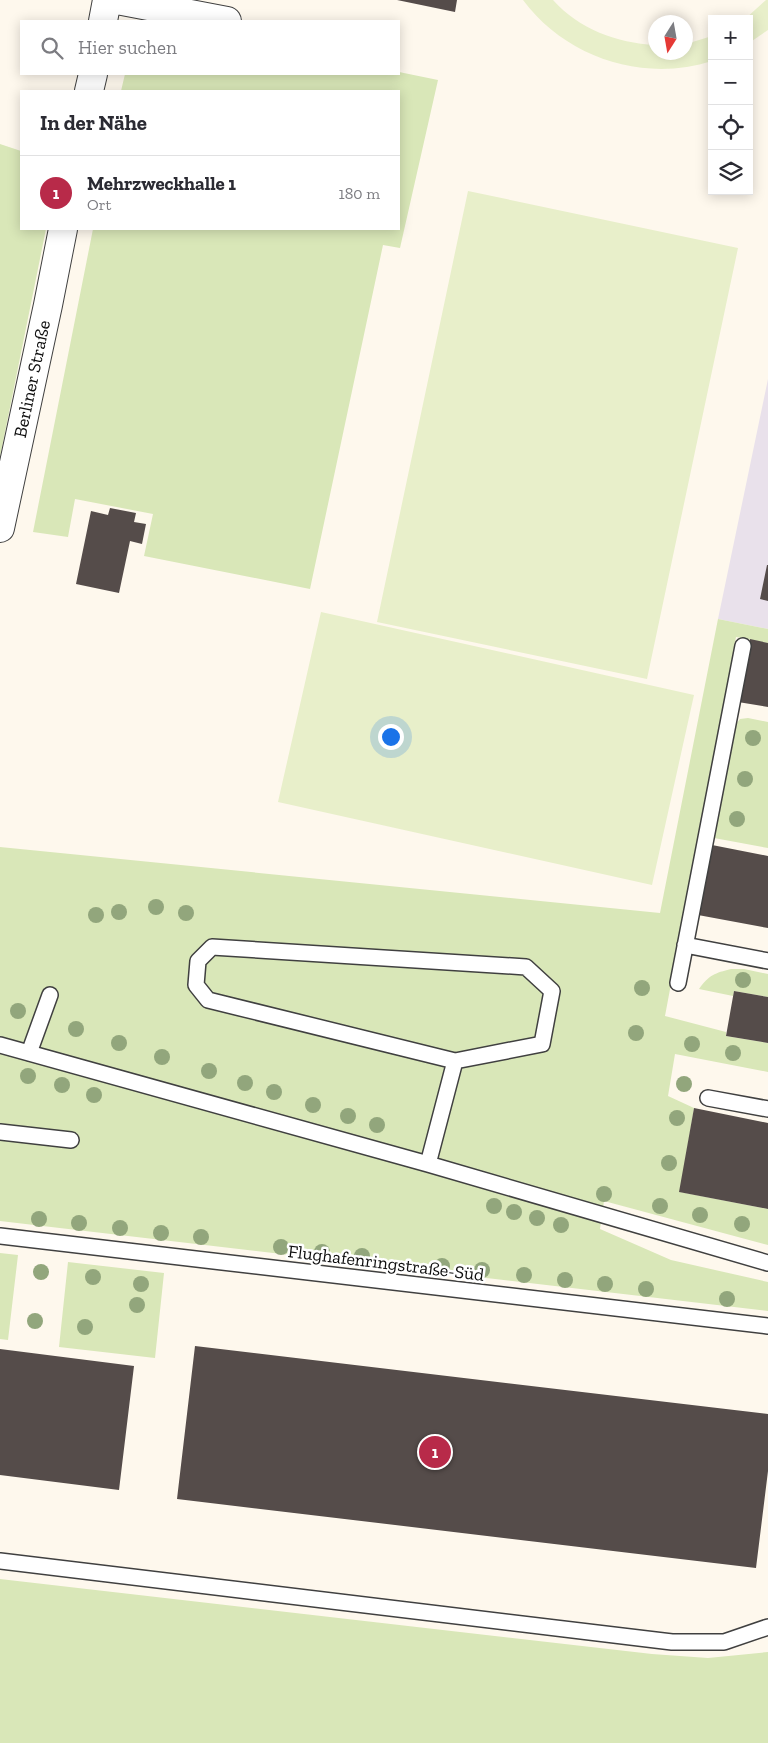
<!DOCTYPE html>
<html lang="de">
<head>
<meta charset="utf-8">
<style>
	body { margin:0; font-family:"Zilla Slab",serif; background:#f2f2f3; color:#2b2b33 }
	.controls { position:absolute; right:15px; top:15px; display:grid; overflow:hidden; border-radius:0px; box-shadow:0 2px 12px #0003 }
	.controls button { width:45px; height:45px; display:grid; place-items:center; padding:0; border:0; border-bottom:1px solid #e1e1e2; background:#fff; color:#2b2b33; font:25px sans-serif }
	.compass { position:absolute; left:648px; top:15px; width:45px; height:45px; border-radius:50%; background:#fff; box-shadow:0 2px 12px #0003; rotate:191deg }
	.you { position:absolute; left:390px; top:736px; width:18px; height:18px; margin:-12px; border:4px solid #fff; border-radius:50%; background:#1a73e8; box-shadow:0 0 0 8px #1a73e833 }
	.badge { display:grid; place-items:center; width:32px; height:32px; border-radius:50%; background:#b82a49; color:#fff; font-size:16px; font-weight:700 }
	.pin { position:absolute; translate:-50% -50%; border:2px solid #fff; box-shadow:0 1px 5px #0006 }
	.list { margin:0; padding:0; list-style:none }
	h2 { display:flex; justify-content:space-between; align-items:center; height:65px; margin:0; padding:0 20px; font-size:21px }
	h2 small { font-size:16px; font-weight:400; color:#7c7c81 }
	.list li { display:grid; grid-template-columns:32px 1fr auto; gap:15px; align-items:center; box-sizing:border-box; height:75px; padding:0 20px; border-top:1px solid #e1e1e2 }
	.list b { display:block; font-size:19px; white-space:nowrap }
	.list p { margin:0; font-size:16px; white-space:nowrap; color:#7c7c81 }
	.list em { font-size:16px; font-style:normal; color:#7c7c81 }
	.icon { flex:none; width:28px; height:28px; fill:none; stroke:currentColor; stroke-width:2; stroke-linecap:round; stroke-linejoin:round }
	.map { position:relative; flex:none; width:768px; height:1743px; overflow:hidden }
	.search { position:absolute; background:#fff; box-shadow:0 2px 12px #0003; left:20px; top:20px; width:380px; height:55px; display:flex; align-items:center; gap:12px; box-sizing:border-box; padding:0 18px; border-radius:0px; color:#7c7c81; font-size:19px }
	.panel { position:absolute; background:#fff; box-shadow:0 2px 12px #0003; left:20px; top:90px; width:380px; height:140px; border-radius:0px }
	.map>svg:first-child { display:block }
</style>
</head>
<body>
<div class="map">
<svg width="768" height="1743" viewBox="0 0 768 1743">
	<rect width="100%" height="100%" fill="#fef8ed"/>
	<path fill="#e9e1eb" d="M768,379V629L718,619Z"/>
	<path fill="#d9e7b8" d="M399,72L438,80L400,248L383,245L310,589L144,556L153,514L75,499L68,537L33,532L93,229H399V91H121L125,74H399Z
		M0,144L21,151V229H46L0,457Z
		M718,619L768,629V643L736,637L665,1016L726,1032V1036L768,1043V1072L675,1054L668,1096L694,1108L680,1192L768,1209V1245L604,1201L600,1229L671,1260L768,1282V1311L0,1221V847L660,913Z
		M748,718L768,722V848L714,838L736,724L740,719Z
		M731,969H744L768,974V997L734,991L733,996L699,989C709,975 715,973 731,969Z
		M0,1253L18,1255L8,1340L0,1339Z
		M68,1262L164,1273L155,1358L59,1347Z
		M0,1579L652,1654L708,1658L768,1652V1743H0Z"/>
	<path fill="#e8efca" d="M523,0H553C579,29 617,43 655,45L656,52H686V44L712,36V61C644,83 566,58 523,0Z
		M766,0H768V30L749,43V19H745Z
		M468,191L738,248L647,679L377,622Z
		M321,612L694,695L652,885L278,802Z"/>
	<path fill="#554c4a" d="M397,0H457L455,12Z
		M110,508L136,513L134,522L146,524L142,544L130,541L119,593L76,584L91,511L108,515Z
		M767,565H768V601L760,599Z
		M750,639L768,643V707L738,702Z
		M712,845L768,856V928L698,915Z
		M734,991L768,997V1043L726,1036Z
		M694,1108L768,1123V1209L679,1192Z
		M195,1346L768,1414V1471L756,1568L177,1499Z
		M0,1349L134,1366L119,1490L0,1475Z"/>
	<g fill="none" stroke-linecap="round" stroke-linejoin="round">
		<g stroke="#404040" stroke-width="18">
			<path id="service" d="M685,945L768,961
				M678,983L743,646
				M0,1045L428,1164L768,1263
				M29,1053L50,995
				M708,1098L768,1109
				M0,1132L71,1140
				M428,1164L455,1061L542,1044L552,991L526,967L212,947L198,961L196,985L208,1000L455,1061
				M0,1236L768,1326
				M0,1561L672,1642H724L768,1627"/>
		</g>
		<g stroke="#404040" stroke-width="30">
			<path id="minor" d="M117,0L227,21
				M103,21L107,0
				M89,91L93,74
				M0,528L48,305L63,229"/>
		</g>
		<use href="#service" stroke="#fff" stroke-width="15"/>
		<use href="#minor" stroke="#fff" stroke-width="28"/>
	</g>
	<g fill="#92a67c">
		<circle cx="753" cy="738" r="8"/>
		<circle cx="745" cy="779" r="8"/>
		<circle cx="737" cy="819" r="8"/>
		<circle cx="156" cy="907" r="8"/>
		<circle cx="119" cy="912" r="8"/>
		<circle cx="186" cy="913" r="8"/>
		<circle cx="96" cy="915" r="8"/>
		<circle cx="743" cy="980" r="8"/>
		<circle cx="642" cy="988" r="8"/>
		<circle cx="18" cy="1011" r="8"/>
		<circle cx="76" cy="1029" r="8"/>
		<circle cx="636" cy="1033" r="8"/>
		<circle cx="119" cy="1043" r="8"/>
		<circle cx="692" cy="1044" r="8"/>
		<circle cx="733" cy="1053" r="8"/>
		<circle cx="162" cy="1057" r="8"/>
		<circle cx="209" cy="1071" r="8"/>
		<circle cx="28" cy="1076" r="8"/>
		<circle cx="245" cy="1083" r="8"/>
		<circle cx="684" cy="1084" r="8"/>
		<circle cx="62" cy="1085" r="8"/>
		<circle cx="274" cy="1092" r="8"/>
		<circle cx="94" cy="1095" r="8"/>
		<circle cx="313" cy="1105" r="8"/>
		<circle cx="348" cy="1116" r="8"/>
		<circle cx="677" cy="1118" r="8"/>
		<circle cx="377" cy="1125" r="8"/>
		<circle cx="669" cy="1163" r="8"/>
		<circle cx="604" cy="1194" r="8"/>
		<circle cx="494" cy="1206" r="8"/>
		<circle cx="660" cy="1206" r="8"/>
		<circle cx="514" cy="1212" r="8"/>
		<circle cx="700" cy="1215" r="8"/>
		<circle cx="537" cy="1218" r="8"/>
		<circle cx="39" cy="1219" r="8"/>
		<circle cx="79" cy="1223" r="8"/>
		<circle cx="742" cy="1224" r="8"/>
		<circle cx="561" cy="1225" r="8"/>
		<circle cx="120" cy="1228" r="8"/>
		<circle cx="161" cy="1233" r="8"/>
		<circle cx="201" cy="1237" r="8"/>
		<circle cx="281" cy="1247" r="8"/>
		<circle cx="322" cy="1252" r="8"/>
		<circle cx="362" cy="1256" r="8"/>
		<circle cx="442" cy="1266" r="8"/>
		<circle cx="482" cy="1270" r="8"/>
		<circle cx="41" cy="1272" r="8"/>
		<circle cx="524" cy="1275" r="8"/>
		<circle cx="93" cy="1277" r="8"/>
		<circle cx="565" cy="1280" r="8"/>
		<circle cx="141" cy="1284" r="8"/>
		<circle cx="605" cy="1284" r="8"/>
		<circle cx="646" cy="1289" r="8"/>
		<circle cx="727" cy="1299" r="8"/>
		<circle cx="137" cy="1305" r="8"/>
		<circle cx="35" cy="1321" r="8"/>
		<circle cx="85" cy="1327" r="8"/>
	</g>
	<g text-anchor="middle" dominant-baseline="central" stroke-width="5" stroke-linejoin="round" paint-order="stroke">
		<g font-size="18" fill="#0d0d0d" stroke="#fff">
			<text transform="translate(32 379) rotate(-78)">Berliner Straße</text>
			<text transform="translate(386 1263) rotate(7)">Flughafenringstraße-Süd</text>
		</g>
	</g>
</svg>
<div class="controls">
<button>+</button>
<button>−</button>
<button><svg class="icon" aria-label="locate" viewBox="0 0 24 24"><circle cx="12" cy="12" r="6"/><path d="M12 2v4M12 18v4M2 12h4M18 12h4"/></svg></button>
<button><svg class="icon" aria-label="layers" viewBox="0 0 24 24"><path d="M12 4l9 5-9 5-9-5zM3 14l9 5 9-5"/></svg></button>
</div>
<svg class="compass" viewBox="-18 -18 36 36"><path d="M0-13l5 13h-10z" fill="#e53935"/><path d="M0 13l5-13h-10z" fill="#7c7c81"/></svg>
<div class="you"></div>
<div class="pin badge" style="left:435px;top:1452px">1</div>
<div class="search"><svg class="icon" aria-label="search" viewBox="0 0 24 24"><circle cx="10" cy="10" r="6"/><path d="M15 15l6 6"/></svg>Hier suchen</div>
<section class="panel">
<h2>In der Nähe<small></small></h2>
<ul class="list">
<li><span class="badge">1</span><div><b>Mehrzweckhalle 1</b><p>Ort</p></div><em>180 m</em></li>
</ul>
</section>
</div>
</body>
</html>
